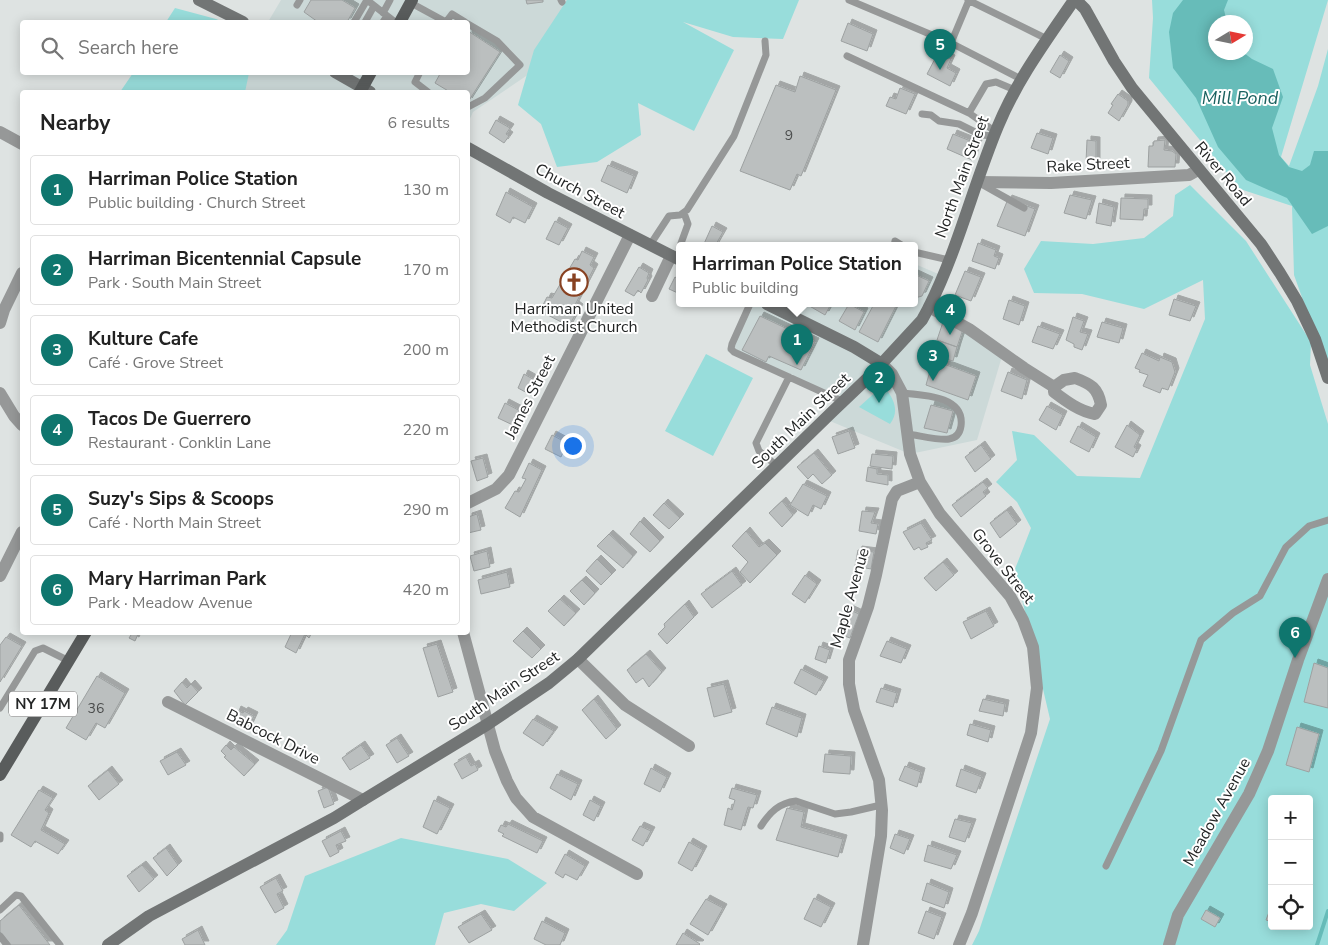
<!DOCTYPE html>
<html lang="en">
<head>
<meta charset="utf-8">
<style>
	body { margin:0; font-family:"Nunito Sans",sans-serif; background:#f2f2f2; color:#222 }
	.controls { position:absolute; right:15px; bottom:15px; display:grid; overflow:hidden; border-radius:5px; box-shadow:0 2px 12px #0003 }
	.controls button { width:45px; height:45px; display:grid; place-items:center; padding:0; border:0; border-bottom:1px solid #e0e0e0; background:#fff; color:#222; font:25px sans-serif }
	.compass { position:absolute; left:1208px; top:15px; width:45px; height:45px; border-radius:50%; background:#fff; box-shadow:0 2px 12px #0003; rotate:80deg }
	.you { position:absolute; left:572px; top:445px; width:18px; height:18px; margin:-12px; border:4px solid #fff; border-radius:50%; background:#1a73e8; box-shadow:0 0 0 8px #1a73e833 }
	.badge { display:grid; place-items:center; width:32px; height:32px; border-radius:50%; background:#0f766e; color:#fff; font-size:16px; font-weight:700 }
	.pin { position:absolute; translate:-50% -41px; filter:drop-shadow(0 1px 2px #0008) }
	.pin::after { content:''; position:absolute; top:26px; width:18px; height:15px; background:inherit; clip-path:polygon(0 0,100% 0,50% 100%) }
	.popup { position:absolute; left:676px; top:242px; width:242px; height:65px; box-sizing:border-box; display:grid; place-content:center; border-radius:5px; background:#fff; filter:drop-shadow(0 1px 4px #0005); font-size:16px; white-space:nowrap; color:#767676 }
	.popup b { font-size:19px; color:#222 }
	.popup::after { content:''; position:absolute; left:50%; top:100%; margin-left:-10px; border:10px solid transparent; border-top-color:#fff }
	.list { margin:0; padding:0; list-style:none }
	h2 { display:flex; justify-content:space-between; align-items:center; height:65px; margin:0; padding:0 20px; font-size:21px }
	h2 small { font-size:16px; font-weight:400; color:#767676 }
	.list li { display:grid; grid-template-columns:32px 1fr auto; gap:15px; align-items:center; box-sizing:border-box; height:70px; margin:0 10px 10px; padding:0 10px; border:1px solid #e0e0e0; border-radius:5px }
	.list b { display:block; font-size:19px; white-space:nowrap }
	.list p { margin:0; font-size:16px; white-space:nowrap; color:#767676 }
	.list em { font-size:16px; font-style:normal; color:#767676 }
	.icon { flex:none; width:28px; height:28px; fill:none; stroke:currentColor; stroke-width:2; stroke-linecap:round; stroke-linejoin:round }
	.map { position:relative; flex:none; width:1328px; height:945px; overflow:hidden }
	.search { position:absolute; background:#fff; box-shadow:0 2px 12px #0003; left:20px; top:20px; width:450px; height:55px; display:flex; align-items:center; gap:12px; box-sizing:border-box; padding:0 18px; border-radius:5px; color:#767676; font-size:19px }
	.panel { position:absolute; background:#fff; box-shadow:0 2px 12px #0003; left:20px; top:90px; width:450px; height:545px; border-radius:5px }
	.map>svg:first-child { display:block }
</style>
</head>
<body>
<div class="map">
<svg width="1328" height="945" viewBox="0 0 1328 945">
	<defs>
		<filter id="shadow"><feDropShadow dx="4" dy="-4" stdDeviation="0" flood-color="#0004"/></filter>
	</defs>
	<rect width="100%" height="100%" fill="#dee3e2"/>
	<path fill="#ccd9d8" d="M281,0H569L532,72L473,112L468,123V92H235L246,73L468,72V22H268Z
		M915,264L943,276L930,307L1003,353L977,440L910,454L825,419L840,404L727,351L750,304H914Z"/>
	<path fill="#98dddb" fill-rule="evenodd" d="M567,0H799L783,39L733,37L683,22L734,50L694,131L638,103L641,135L597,162L557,167L541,124L518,105L534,50Z
		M1152,0H1328L1281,157L1289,166L1318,86L1328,49V370L1294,275L1292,206L1240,189L1149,78L1153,18ZM1216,22H1246V52H1216Z
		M175,8L216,19L223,22H166Z
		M133,73V72L249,73L245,92H120Z
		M1190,185L1246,241L1311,342L1310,365L1328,424V945H972L979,931L1050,719L1015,569L1031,528L1017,502L996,482L1017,460L1012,431L1034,435L1077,476L1140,478L1205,319L1203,280L1144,309L1082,294L1034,293L1024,269L1041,241L1093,244L1144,238L1173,216L1175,195ZM1272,799H1309V926H1272Z
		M706,354L753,378L713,456L665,431Z
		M879,389H886C895,401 899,412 890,424L859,407Z
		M401,838L508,859L547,883L514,911L481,904L444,913L435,945H276L287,930L305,876Z"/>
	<path fill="#67bcb9" d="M1183,0H1228L1224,10L1227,22H1216V52L1244,53L1252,59L1273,69L1283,97L1272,128L1279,155L1289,167L1302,171L1310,165L1314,151H1328V226L1312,234L1287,198L1246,180L1218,147L1196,98L1173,68L1169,32L1173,13Z"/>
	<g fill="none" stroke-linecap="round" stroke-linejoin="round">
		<path stroke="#67bcb9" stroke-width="4" d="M1317,945L1328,911"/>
	</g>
	<path fill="#bbbfbf" stroke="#9da1a1" filter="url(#shadow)" d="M311,0H342L355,8L347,22H318L304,12Z
		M526,0H543V2L527,4Z
		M848,23L873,34L867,51L841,41Z
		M468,31L500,52L468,102V92H450L435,83L441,72H468Z
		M938,53L951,59L947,68L956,73L950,86L927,74Z
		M1060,55L1069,61L1060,78L1050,72Z
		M800,76L836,90L801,176L797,174L790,190L740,171L776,85L795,92Z
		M900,88L915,94L906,114L886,106L890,97L896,99Z
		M1118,94L1128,101V105L1119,121L1108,113L1113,105L1111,104Z
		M496,120L510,128L506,134L509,136L504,143L489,133Z
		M1037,133L1053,138L1048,154L1031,148Z
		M953,134L978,144L972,160L947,149Z
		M1087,140L1096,141V162H1086Z
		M1165,140L1164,150L1172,151L1176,154L1175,167H1148L1149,146H1153L1154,141Z
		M608,165L634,176L627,193L601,181Z
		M506,192L533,207L525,223L513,217L510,223L496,215Z
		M1070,195L1092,200L1086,219L1064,213Z
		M1121,198L1148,199V209H1144L1143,220L1120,219Z
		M1008,199L1035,209L1025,236L997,226Z
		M1099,203L1114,207L1111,226L1096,223Z
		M555,221L568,228L559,245L546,239Z
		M712,226L723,232L715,246H703Z
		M978,243L996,250L994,256L999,258L995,269L972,261Z
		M582,251L594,257L590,265L594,268L575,305L579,308L569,326L540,311L547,297L552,298L575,259L578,260Z
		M639,267L649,273L647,278L648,280L641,293L638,290L634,296L625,291Z
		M965,271L981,277L971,301L955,295Z
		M914,274L929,281L922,296L915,298Z
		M675,277L680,280V294L669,289Z
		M1174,299L1196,306L1190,321L1169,315Z
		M1009,300L1025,306L1019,325L1003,319Z
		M806,304H831L825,315Z
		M849,304L864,312L855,330L839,321Z
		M874,304H893L896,306L878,342L859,332Z
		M760,316L815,342L801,370L769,356L766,362L742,350Z
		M1073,317L1084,321L1080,332L1088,334L1082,350L1074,347V344L1066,340Z
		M943,322L963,329L957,347L937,340Z
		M1102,322L1123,328L1119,343L1097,337Z
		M1038,326L1060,334L1053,349L1032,342Z
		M940,341L957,347L953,361L935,356Z
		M1142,353L1159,361L1160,357L1172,362L1175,372L1168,390L1162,388L1160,393L1143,386L1148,375L1139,372L1140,370L1135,368Z
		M933,360L976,376L968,400L926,385Z
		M1008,372L1027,380L1022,399L1001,391Z
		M524,374L538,382L531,395L518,388Z
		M505,403L524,413L517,427L498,418Z
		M931,405L953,411L947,433L924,428Z
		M1047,406L1063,415L1056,430L1039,420Z
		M1127,425L1140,435L1134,447L1137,449L1133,457L1115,447Z
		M1078,426L1096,437L1089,452L1070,442Z
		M849,431L855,448L838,454L832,437Z
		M552,435L567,443L561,457L545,449Z
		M981,445L991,459L975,472L965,457Z
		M814,453L832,475L822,484L813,474L808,479L797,467Z
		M872,454L893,456L892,469L870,466Z
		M483,458L488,477L477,481L471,461Z
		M529,463L542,470L520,517L505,508L515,491L519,492L526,479L522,478Z
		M868,467L877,469V474L888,475V485L866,481Z
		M983,482L988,488L983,492L986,496L961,517L952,505Z
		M803,484L827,496L821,509L813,505L808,516L790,505Z
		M782,501L793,515L782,527L769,513Z
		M664,503L680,518L669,529L653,515Z
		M1007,510L1017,524L1000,538L990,523Z
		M862,511L875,512L871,523L878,524L876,534L859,531Z
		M477,514L481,530L468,533V517Z
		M640,521L660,541L650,552L630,534Z
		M921,523L932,540L926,543L928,547L921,550L919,547L914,550L903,532Z
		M746,531L759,547L765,543L777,555L750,583L740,572L748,562L732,546Z
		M609,534L633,556L623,568L597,546Z
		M858,550L874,552L871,569L855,566Z
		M487,551L490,567L474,571L470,556Z
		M597,559L612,574L601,585L586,571Z
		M943,562L954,575L936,591L924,578Z
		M732,571L742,585L712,608L701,594Z
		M507,572L510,587L481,594L478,580Z
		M805,575L817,584L805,603L792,594Z
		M582,580L595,593L584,605L570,591Z
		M560,599L576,613L564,626L548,611Z
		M685,604L694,617L667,644L658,634L665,627L664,624Z
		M848,609L859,614L850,638L839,634Z
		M986,611L994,626L971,639L963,622Z
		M523,631L541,649L532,658L513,641Z
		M126,632H139L135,641L129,638L131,635Z
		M292,632H312L309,638L305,634L296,653L285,647Z
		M6,637L22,646L0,682V645Z
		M887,641L907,649L901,663L880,656Z
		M437,644L453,692L438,697L423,648Z
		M819,646L830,650L826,663L815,659Z
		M646,654L662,672L649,687L643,678L636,683L627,670Z
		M1314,663L1328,668V708L1304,702Z
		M801,669L824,681L816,695L794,683Z
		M97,676L125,693L105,728L96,723L86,740L66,728Z
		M182,682L187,688L191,684L198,692L185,705L174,691Z
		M724,684L732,712L714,717L707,688Z
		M881,688L897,693L893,707L876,702Z
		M594,699L617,729L606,739L582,710Z
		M983,699L1005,704L1003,716L979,711Z
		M772,707L802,718L797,737L766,724Z
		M237,710L243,713L244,711L254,716L248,729L238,724L240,719L234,717Z
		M533,719L554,731L543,746L523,733Z
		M970,724L991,730L988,742L967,735Z
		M1297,727L1319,734L1309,772L1286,765Z
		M397,738L409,756L397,763L386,745Z
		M226,745L231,750L234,747L255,764L244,776L224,757L226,756L221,751Z
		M361,745L370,758L350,770L342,758Z
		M177,752L186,765L168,775L160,761Z
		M825,754L851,756L850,774L823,772Z
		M466,757L471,766L475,764L478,770L462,779L454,764Z
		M905,766L921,772L917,787L899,780Z
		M651,768L667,777L660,792L644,784Z
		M961,769L982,777L976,793L956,786Z
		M108,770L119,784L99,800L88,786Z
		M557,774L578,784L571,800L550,788Z
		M328,787L334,804L324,808L318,791Z
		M732,788L757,795L753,808L748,807L741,830L724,825L728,808L732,810L735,800L729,798Z
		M39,790L53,798L45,810L49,813L41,830L65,844L58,854L35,841L31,847L11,835Z
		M434,800L450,808L437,834L423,827Z
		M590,800L601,806L594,821L583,815Z
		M787,808L804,812L801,827L843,839L838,857L776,840Z
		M955,819L972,823L965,842L949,837Z
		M508,824L543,841L537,853L502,836L504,834L498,831L501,825L506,827Z
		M640,826L651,831L643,846L632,840Z
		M341,831L346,841L336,845L339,852L330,857L322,841Z
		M895,834L910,839L904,854L890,848Z
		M689,842L703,850L692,871L678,863Z
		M928,845L957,855L951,869L924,861Z
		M166,848L178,865L167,876L153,858Z
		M565,854L585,866L577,880L565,874L563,878L555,873Z
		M142,865L154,879L139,892L127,876Z
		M276,878L283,891L277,894L284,908L275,913L260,887Z
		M927,883L949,892L944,908L922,900Z
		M814,898L831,907L821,927L804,919Z
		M706,899L723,908L708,935L690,924Z
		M1272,904V922L1266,920Z
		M19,905L50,945H11L0,932V921Z
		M1206,910L1220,918L1215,927L1201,919Z
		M926,911L942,917L934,939L918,933Z
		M481,914L492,930L469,943L458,927Z
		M542,921L565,933L560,945H546L534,939Z
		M198,930L205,945H185L182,939Z
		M683,933L700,944L699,945H676Z"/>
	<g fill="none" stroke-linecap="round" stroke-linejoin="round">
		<path stroke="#969898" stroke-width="7" d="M367,0L395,22
			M561,0L562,2
			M849,0L951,43L1021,79
			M968,0L1047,39
			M411,3L446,22L452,14L465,22
			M297,5L300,0
			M383,13L390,0
			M354,22L367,0
			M365,22L374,6
			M383,22L387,16
			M468,24L497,41L520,65L485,98L468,107
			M951,43L969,0
			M847,56L969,113
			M420,72L415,82L428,92
			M922,114L931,115L939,121L959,124L981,135L994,136
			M996,132L969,113L986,84L996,82L1015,90
			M983,185L1024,208
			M650,245L669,216L680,215L687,210L734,136L766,55L765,41
			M680,246L688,224L684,213
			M894,246L895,241L903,246
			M914,252L949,260
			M750,304L732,344L731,349L734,352L844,402
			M902,393C924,395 965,396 961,426C960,433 956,438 949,439C941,441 917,435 907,434
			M777,466L759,451L756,443L789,377
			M0,708L35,651L43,648L69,661
			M761,826C770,812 779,803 796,801L835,814L851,812L881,805
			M0,835V839
			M1106,866L1161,751L1201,640L1233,613L1260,596L1286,547L1309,526L1328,520
			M0,910L16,895L21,896L60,945
			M0,936L7,945"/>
		<path stroke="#969898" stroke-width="12" d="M0,132L22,144
			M978,182L1051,183L1189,175L1198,170
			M652,296L671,256
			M929,307L969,329L1024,368L1054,387
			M0,323L4,310L22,273
			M882,364L892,374L902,393L910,454L920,482L940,514L1010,596L1023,620L1033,647L1037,688L1031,733L972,913L959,945
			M1075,378C1091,384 1098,388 1101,405L1095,414C1079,411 1066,401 1054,392V387L1064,380Z
			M0,393L14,416L22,425
			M468,503L496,489L509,475L630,235
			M0,576L22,532
			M463,632L495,751L507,781L516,798L533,817L637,874
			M578,659L625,705L689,746
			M168,702L363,800
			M863,945L881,836L882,810L879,780L854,710L849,684V660L868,607L876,575L892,499L897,491L920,482
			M1169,945L1178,915L1249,794L1268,751L1298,660L1328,579"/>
		<path stroke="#727575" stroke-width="12" d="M199,0L243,22
			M1076,0L1085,9L1114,61L1132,88L1261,244L1280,273L1297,301L1315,339L1328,378
			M335,72L370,92
			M468,148L548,193L680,260
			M767,304L854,347L882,364
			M108,945L149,916L334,818L363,800L488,724L549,683L578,659L832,412L873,373L922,320L929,307C958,249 973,186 998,126C1017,80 1046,41 1074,0"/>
		<path stroke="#595c5c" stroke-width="12" d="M400,22L412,0
			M360,92L371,72
			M0,775L86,632"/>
	</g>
	<defs>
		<g id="church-ring" transform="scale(1.4375)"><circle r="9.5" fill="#fff" stroke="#884121" stroke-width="1.5"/><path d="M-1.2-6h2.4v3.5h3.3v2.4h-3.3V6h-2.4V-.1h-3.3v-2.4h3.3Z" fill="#884121"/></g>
	</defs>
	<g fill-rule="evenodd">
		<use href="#church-ring" x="574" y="282"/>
	</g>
	<g text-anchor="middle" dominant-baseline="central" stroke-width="4" stroke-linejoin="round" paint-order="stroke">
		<g font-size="14" fill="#4a4c4c">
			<text x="789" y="135">9</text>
			<text x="96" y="708">36</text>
		</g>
		<rect fill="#fff" stroke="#666767" stroke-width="1" x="9" y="691.5" width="68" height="25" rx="4"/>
		<g font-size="15" font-weight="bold" fill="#242626">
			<text x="43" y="704">NY 17M</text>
		</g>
		<g font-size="16" fill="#242626" stroke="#fff">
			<text transform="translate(1088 165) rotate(-3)">Rake Street</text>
			<text transform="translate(1223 174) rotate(50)">River Road</text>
			<text transform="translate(962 177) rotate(-70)">North Main Street</text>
			<text transform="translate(580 191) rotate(28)">Church Street</text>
			<text transform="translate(530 397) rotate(-63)">James Street</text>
			<text transform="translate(801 421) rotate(-44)">South Main Street</text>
			<text transform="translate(1003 566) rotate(52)">Grove Street</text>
			<text transform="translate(850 598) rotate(-74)">Maple Avenue</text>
			<text transform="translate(504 691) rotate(-34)">South Main Street</text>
			<text transform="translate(273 737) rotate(27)">Babcock Drive</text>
			<text transform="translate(1217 812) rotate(-61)">Meadow Avenue</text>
		</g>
		<g font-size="16" fill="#242626" stroke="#fff">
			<text x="574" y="309">Harriman United<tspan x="574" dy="18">Methodist Church</tspan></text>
		</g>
		<g font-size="18" font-style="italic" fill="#1a615f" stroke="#fff">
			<text x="1240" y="98">Mill Pond</text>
		</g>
	</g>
</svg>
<div class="controls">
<button>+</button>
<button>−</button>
<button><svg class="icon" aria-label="locate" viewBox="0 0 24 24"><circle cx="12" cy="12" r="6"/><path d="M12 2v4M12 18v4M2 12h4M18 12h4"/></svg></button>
</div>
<svg class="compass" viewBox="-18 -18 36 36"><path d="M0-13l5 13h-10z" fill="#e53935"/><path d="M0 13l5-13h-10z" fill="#767676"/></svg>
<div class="you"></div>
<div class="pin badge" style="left:797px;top:365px">1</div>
<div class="popup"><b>Harriman Police Station</b>Public building</div>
<div class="pin badge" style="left:879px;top:403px">2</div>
<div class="pin badge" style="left:933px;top:381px">3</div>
<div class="pin badge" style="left:950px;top:335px">4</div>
<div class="pin badge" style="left:940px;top:70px">5</div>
<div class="pin badge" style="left:1295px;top:658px">6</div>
<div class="search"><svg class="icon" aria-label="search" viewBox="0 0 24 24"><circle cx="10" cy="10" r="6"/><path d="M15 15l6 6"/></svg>Search here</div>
<section class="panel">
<h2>Nearby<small>6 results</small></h2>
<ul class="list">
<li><span class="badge">1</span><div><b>Harriman Police Station</b><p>Public building · Church Street</p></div><em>130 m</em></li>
<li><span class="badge">2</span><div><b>Harriman Bicentennial Capsule</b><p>Park · South Main Street</p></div><em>170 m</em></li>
<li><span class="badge">3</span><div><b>Kulture Cafe</b><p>Café · Grove Street</p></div><em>200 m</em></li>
<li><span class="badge">4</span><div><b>Tacos De Guerrero</b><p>Restaurant · Conklin Lane</p></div><em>220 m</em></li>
<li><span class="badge">5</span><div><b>Suzy's Sips &amp; Scoops</b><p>Café · North Main Street</p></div><em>290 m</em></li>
<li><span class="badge">6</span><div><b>Mary Harriman Park</b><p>Park · Meadow Avenue</p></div><em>420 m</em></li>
</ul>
</section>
</div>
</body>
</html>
